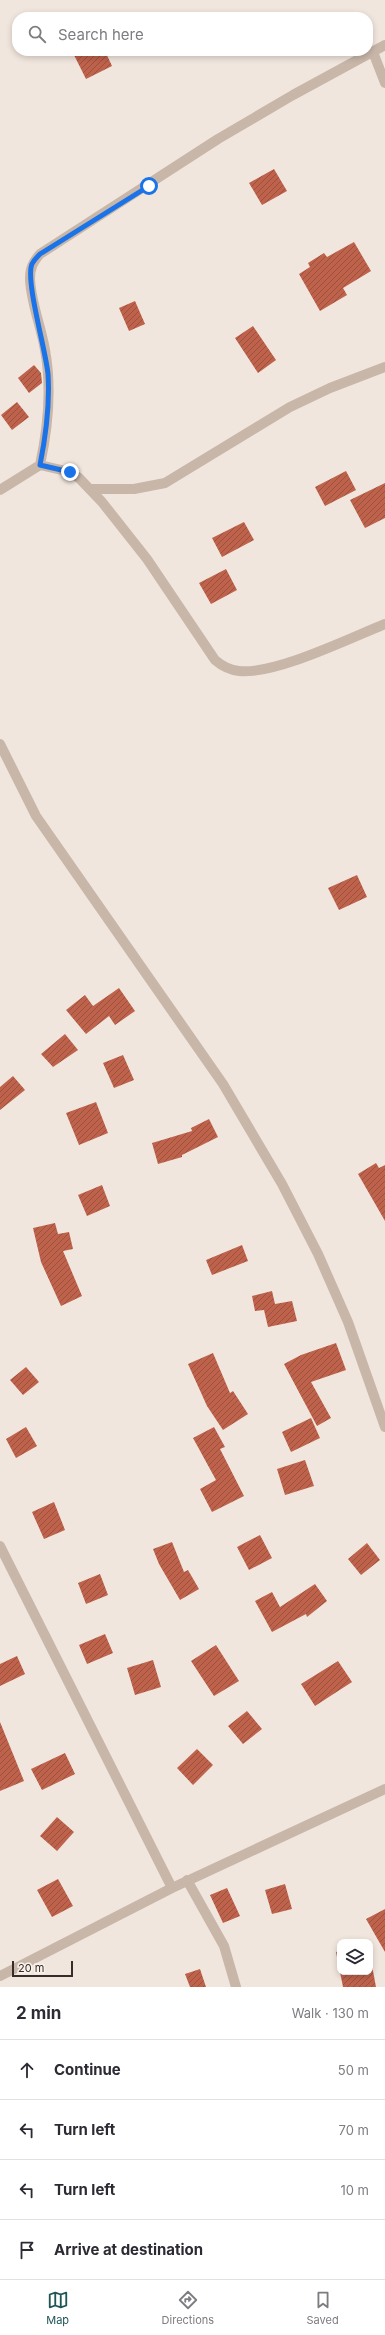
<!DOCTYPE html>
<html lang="en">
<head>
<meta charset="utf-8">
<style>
	body { margin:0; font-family:Inter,sans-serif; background:#f7f7f7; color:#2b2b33 }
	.controls { position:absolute; right:12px; bottom:12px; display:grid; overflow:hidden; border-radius:8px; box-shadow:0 2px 6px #0003 }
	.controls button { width:36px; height:36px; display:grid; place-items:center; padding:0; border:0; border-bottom:1px solid #e1e1e2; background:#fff; color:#2b2b33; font:20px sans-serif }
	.scale { position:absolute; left:12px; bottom:10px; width:61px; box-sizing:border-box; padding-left:4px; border:2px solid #362c29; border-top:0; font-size:11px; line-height:14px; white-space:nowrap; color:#362c29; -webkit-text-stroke:3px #f9f1e9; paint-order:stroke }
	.stop { position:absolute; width:12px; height:12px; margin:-9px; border:3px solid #1a73e8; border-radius:50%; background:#fff }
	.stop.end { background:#1a73e8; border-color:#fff; box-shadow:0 1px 4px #0008 }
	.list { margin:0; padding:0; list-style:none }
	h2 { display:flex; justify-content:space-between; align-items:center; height:52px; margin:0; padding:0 16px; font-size:17px }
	h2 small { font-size:13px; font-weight:400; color:#7c7c81 }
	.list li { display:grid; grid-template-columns:26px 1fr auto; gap:12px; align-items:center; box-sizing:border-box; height:60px; padding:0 16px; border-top:1px solid #e1e1e2 }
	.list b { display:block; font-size:15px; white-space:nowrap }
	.list em { font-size:13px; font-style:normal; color:#7c7c81 }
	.icon { flex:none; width:22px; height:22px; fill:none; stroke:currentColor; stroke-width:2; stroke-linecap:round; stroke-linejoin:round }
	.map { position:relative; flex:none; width:385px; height:1987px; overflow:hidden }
	.search { position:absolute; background:#fff; box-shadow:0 2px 6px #0003; left:12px; right:12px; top:12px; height:44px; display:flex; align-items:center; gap:10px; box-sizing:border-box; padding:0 14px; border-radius:16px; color:#7c7c81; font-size:15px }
	.sheet { height:292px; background:#fff }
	nav { display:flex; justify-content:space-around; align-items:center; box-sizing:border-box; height:56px; border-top:1px solid #e1e1e2; background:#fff; font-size:11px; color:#7c7c81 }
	nav a { display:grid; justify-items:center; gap:2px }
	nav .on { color:#205555 }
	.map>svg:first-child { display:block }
</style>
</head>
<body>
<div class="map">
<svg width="385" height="1987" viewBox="0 0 385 1987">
	<defs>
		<pattern id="building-hatch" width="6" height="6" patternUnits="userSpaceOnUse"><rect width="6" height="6" fill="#bf624c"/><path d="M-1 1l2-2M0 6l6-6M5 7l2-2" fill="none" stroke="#9c513f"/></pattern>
	</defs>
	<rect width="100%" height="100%" fill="#f1e6dd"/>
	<path fill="url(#building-hatch)" d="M72,51H105L112,66L86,79Z
		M274,169L287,191L262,205L249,183Z
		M354,242L371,271L343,288L347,295L320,311L299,274L310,267L308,263L324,253L327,257Z
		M135,301L145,324L129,331L119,308Z
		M253,326L276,360L258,373L235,338Z
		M34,365L41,373L42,383L29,393L18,378Z
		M17,402L29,417L12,430L1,415Z
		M346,471L356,490L325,506L315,487Z
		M385,483V518L365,528L350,500Z
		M244,522L254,540L222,557L212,538Z
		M226,569L237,590L211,604L199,583Z
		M357,875L367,897L339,910L328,888Z
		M119,988L135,1011L115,1025L109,1016L86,1034L66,1010L85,995L93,1006Z
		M65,1034L78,1050L53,1067L41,1054Z
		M123,1055L134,1080L114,1088L103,1063Z
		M13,1076L25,1090L0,1110V1087Z
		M96,1102L108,1133L79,1145L66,1113Z
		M209,1119L218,1137L182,1155V1157L158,1164L152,1143L192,1131L191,1128Z
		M376,1163L379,1168L385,1165V1221L358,1174Z
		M102,1185L110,1206L87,1216L78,1195Z
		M55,1223L58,1234L69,1232L73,1249L63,1251L82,1296L61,1306L41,1262L33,1228Z
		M242,1245L248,1261L212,1275L206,1260Z
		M272,1291L275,1304L292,1301L297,1321L268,1327L264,1310L255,1311L252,1296Z
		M336,1343L346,1370L311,1382L331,1418L317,1426L284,1364L301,1355Z
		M213,1353L230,1393L233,1391L248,1414L223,1430L207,1406L188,1364Z
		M26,1367L39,1382L23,1395L10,1380Z
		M311,1418L320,1438L291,1452L282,1432Z
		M26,1427L37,1446L16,1458L6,1439Z
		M214,1427L225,1447L220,1449L244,1496L212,1512L200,1489L216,1480L193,1438Z
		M305,1460L314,1486L285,1495L277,1469Z
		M54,1502L65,1530L44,1539L32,1512Z
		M260,1535L272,1558L249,1570L237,1547Z
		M172,1542L184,1572L188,1570L199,1589L180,1600L159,1564L153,1549Z
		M367,1543L380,1560L361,1575L348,1559Z
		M100,1574L108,1595L86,1604L78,1583Z
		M315,1584L327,1601L307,1617L306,1614L272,1632L255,1601L272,1592L280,1607Z
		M105,1634L113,1653L87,1664L79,1645Z
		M216,1645L239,1681L214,1696L191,1661Z
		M17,1656L25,1674L0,1686V1664Z
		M153,1660L161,1687L135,1695L127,1668Z
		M338,1661L352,1682L315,1706L301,1684Z
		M247,1711L262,1729L243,1744L228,1726Z
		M0,1722L24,1781L0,1791Z
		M197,1749L213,1765L193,1785L177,1768Z
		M65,1753L75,1774L42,1790L31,1769Z
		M57,1817L74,1832L57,1851L40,1836Z
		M58,1879L73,1906L52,1917L37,1890Z
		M285,1884L292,1909L272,1914L265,1890Z
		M227,1888L240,1916L223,1923L210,1895Z
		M385,1909V1952L366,1919Z
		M340,1951V1972H370V1955L376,1987H343L336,1952Z
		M200,1969L206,1987H190L185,1974Z"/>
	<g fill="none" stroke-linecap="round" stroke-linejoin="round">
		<path stroke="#c8b6a9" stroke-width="10" d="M373,52L385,83
			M40,465C48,428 52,388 45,350C41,326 31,303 30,279C30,268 33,262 40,254L218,139L293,95L385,45
			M90,489H134L165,483L290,407L330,388L385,367
			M0,490L40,465L70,472L79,478L102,502L147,559L215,660C222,666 229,670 239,671C275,675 350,638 385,624
			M0,744L36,816L223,1084L282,1184L318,1254L348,1322L385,1427
			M0,1546L172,1888
			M187,1880L224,1946L236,1987
			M0,1976L172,1888L385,1789"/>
	</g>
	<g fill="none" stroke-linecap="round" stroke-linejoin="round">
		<path stroke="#1a73e8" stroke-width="5" d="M70,472L40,465C46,435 50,405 48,374C46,351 25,280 32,264C34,260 37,257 40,254L149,186"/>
	</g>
</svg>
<div class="controls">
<button><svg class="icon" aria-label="layers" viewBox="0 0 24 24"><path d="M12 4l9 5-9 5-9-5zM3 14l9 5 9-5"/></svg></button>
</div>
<div class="scale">20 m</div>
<div class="stop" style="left:149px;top:186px"></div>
<div class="stop end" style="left:70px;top:472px"></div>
<div class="search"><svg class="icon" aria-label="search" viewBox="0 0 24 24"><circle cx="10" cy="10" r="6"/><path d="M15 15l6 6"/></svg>Search here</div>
</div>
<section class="sheet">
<h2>2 min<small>Walk · 130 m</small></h2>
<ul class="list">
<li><svg class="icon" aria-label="ahead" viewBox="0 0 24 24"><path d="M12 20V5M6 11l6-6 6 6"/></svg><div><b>Continue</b></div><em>50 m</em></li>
<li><svg class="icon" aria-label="left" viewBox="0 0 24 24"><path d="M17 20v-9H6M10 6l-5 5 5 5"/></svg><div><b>Turn left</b></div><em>70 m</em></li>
<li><svg class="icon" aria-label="left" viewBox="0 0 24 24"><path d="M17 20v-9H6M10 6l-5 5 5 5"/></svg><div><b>Turn left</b></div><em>10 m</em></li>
<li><svg class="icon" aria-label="arrive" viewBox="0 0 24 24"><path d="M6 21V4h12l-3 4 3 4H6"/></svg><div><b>Arrive at destination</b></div></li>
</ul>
</section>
<nav>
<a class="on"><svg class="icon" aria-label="map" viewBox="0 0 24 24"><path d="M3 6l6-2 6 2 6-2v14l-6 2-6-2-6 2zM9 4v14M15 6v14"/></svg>Map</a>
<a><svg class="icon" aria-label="directions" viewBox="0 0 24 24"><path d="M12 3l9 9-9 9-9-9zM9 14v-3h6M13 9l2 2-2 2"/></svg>Directions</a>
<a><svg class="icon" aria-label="saved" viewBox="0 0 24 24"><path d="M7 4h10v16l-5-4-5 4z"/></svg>Saved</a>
</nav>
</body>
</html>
